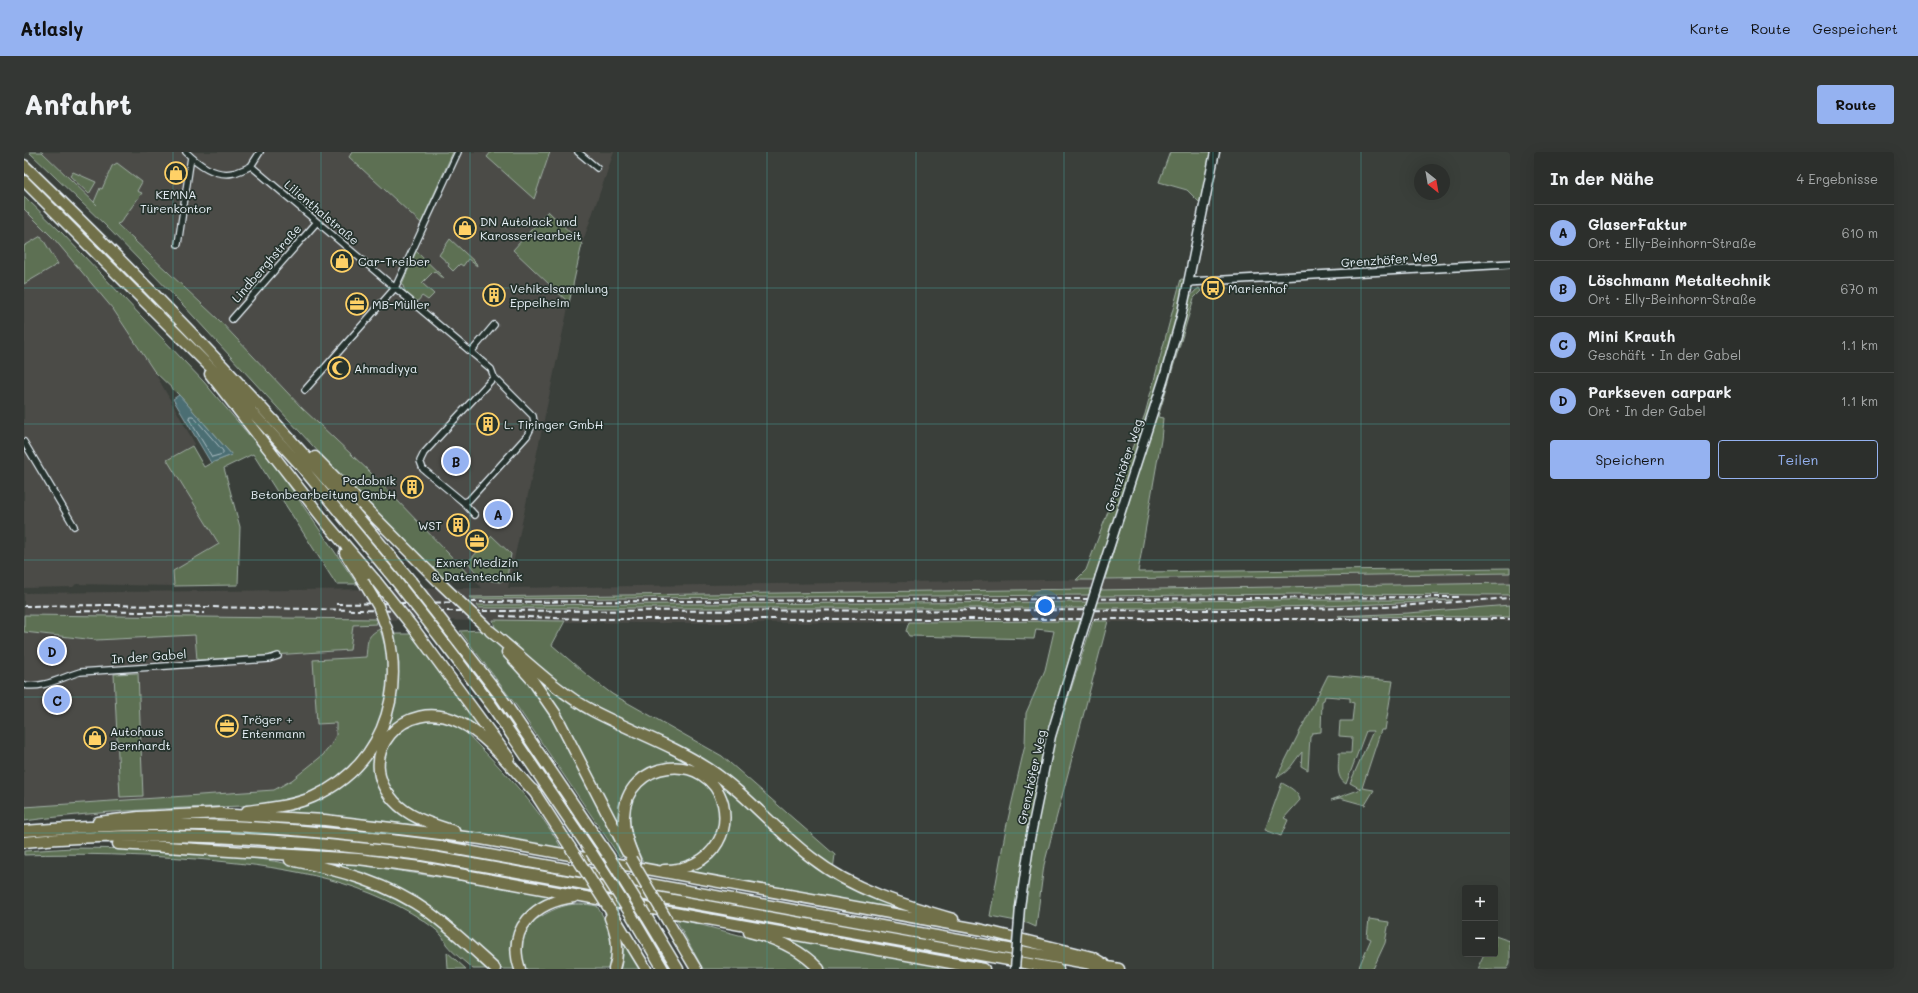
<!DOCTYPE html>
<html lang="de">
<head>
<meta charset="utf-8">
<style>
	body { margin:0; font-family:Mali,sans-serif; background:#343734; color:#f1f3f6 }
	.controls { position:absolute; right:12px; bottom:12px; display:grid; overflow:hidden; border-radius:4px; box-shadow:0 4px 16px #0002 }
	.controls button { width:36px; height:36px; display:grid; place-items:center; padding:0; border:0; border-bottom:1px solid #484a48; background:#2c2f2c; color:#f1f3f6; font:20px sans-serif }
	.compass { position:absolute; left:1390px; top:12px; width:36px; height:36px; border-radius:50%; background:#2c2f2c; box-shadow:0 4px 16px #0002; rotate:149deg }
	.you { position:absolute; left:1021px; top:454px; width:14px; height:14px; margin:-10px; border:3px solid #fff; border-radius:50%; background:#1a73e8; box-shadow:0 0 0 6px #1a73e833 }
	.badge { display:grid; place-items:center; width:26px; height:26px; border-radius:50%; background:#95b2f1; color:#111; font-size:13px; font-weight:700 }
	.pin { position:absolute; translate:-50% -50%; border:2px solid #fff; box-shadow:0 1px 4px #0006 }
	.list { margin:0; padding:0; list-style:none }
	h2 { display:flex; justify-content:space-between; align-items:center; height:52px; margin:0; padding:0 16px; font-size:17px }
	h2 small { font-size:13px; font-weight:400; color:#a6a9a9 }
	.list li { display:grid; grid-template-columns:26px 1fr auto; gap:12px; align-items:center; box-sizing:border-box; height:56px; padding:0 16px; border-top:1px solid #484a48 }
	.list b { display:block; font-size:15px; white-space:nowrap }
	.list p { margin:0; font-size:13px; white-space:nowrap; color:#a6a9a9 }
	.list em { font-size:13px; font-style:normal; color:#a6a9a9 }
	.actions { display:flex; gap:8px; padding:12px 16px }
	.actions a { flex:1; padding:9px 0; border:1px solid #95b2f1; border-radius:4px; text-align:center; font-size:14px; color:#95b2f1 }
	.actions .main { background:#95b2f1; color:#111 }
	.map { position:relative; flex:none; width:1486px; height:817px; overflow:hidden; border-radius:4px }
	header { display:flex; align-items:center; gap:24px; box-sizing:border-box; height:56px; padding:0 20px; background:#95b2f1; color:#111 }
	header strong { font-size:19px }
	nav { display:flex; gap:22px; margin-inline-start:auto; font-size:14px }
	.intro { display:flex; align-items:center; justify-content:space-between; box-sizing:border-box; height:96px; padding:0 24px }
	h1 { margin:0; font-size:28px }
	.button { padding:10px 18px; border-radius:4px; background:#95b2f1; color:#111; font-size:14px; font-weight:700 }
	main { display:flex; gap:24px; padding:0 24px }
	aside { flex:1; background:#2c2f2c; border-radius:4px; box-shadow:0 4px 16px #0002 }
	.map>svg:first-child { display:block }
</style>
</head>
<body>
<header>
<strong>Atlasly</strong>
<nav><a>Karte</a><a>Route</a><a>Gespeichert</a></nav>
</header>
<div class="intro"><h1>Anfahrt</h1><a class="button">Route</a></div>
<main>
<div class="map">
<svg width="1486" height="817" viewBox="0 0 1486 817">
	<rect width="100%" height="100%" fill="#3a3f3a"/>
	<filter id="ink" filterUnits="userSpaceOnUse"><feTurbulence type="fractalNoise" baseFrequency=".025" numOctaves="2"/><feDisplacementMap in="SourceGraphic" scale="8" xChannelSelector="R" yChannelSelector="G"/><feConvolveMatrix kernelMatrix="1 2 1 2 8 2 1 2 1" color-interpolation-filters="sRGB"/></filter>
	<g filter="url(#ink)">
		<path fill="#4b4b47" d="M18,0H590L558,92L524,59L489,98L545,151L484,436L1486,421V469L620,471L0,463V441L458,436L345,319L278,256L195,167Z
			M0,47L89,157L130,219L171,292L143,308L195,392L149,419L150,434L52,432L49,435L0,436Z
			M353,472L361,493L293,637L268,647L228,653L137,657L0,669V480L72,488L172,483L173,508L325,498L329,473Z"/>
		<path fill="#5d7053" stroke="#a2b0a6" d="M5,0H18L73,53L70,50L76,36L78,37L88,14L93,11L118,30L113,39L118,41L96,71L93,72L195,168L278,256L345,319L448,426H418L323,331L159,153L81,73Z
			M328,0H429L397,71L325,5Z
			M467,0H526L510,47L463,5Z
			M1146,0H1187L1177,52L1163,38L1135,30Z
			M49,20L72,30L65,42L46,24Z
			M0,44L37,80L180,230L253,316L333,432H312L229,302L200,316L216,375L214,433L150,434L149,419L195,392L143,308L168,294L180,315L187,311L208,303L155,243L130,219L89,157L31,88L0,57Z
			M524,59L558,92L545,151L489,98Z
			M17,84L34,112L0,132V94Z
			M426,87L452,111L453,114L444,107L439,114L436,112L429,119L424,114L425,112L415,103Z
			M392,99L420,126L419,127L410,119L398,131L410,142L404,148L398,144L393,150L382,141L378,132Z
			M1157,127L1163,128L1144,203L1072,428H1052L1062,418L1121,262Z
			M1175,136L1177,139L1170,146L1134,265L1139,266L1137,288L1114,420L1486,416V421L1081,427L1166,145L1171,139Z
			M468,384L487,402L483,425L476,430C455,427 456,426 444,410Z
			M1486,431V443L1277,442L1075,444V438Z
			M1067,437L1065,443L448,447L445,445Z
			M1242,448H1429C1309,456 1190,456 1070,456L1073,450Z
			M1063,450L1061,456H455L453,453Z
			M1486,453V465L1314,464L1384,461Z
			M0,463L351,467L353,472L329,473L326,498L173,508L171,483L72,488L0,480Z
			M469,468L541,469L528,493L563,523L588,542L698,604L811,703L808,725L893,761L892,762L658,720L689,691L670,707L649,714L621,713C609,691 605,679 606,654L596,676L541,568L514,527L537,545L554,555L471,475Z
			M1056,469L1017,607L1023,612L1069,469H1084L1020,713L1012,775L1003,771L966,764L982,676L1001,593L1002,561L1021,518L1030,479L1012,477L1010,487L885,484L882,479L885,470Z
			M356,477C359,489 364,502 365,515C370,558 344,607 308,629C296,637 282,643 269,647C238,656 193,654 160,656C107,658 53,662 0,669V655L250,638L268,628L299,603L307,593L312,583V571L293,572L289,508L342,505C344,491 341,484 356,477Z
			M458,478L488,507L536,574L603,706L595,704L494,556L436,479Z
			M369,482H388L443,554L463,584L437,567L423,561C464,604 509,645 538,697C483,688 417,683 373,646L405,675L351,668L256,660L291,648L313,636L365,570L373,538L375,512Z
			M114,521L119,644L96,645L90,522Z
			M1304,523L1369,529L1361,578H1357L1338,636L1350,638L1341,653L1316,646L1307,648L1337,637L1326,631L1349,579H1342L1322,632C1311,625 1315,612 1315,601H1327L1328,585L1315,584L1316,569H1328L1330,551L1326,550V546L1301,544L1300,548L1298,549L1297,580L1288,581L1286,585L1284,618L1277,614L1278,600C1268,611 1267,619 1253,625Z
			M1258,631C1265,635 1274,639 1276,648L1260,666L1264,668L1257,684L1241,678Z
			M48,696C147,697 274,700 364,742C402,759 433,790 463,817H449C440,809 429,801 422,792C421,790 420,786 418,784C414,778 405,773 400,769C332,724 252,714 172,707C115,703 58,701 0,703V699Z
			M308,712H331L376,719L535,744L505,761L513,767C534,754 547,749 573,754L580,766L588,785L597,792H600L616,817H478C451,793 426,768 395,749C368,732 338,722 308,712Z
			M651,766L745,791L750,783L929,815L925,817H679Z
			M1345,767L1365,770L1361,791L1349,817H1334L1347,787L1343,785Z
			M1471,784L1486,789V811L1483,817H1453L1460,802H1471Z
			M423,800L442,817H424Z"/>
		<path fill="#4c6e73" stroke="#8aa2a8" d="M155,243L208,303L187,311L149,247Z"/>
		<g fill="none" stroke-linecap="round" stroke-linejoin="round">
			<path stroke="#aabdc3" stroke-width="1" d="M166,264H169L199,299V302L188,305L165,267Z"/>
			<g stroke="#e8f1f8" stroke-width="8">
				<path id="minor" d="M162,0C174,12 191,25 209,21C215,20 221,17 227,14
					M554,0L573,16
					M227,14L467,217L470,225L509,264L510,270L503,284L445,348L441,350L438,349L399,317L396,309L400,301L470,225
					M227,14L236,0
					M154,92L167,5
					M208,167L293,70
					M447,200L470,173
					M281,238L371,136L434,0
					M0,290L50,374
					M438,349L451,363
					M0,533C19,537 38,525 56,520L245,507L254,504"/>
			</g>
			<g stroke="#e8f1f8" stroke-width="10">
				<path id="tertiary" d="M1165,130L1486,112"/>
			</g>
			<g stroke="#e8f1f8" stroke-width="11">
				<path id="secondary" d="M1076,424L1140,226L1157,165L1191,0
					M996,755L1006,687L1027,584L1055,491"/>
			</g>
			<g stroke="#e8f1f8" stroke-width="13">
				<path id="motorway" d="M0,13C137,145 268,281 387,429
					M0,29L196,225L277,314L372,429
					M186,222L303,372L352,429
					M291,305L415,430
					M321,401L339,429
					M391,478L485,606
					M411,479L468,554L567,700
					M426,479L477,545L584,703
					M466,479C500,506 530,538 569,559C607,579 649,593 685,617C723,642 752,679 788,706C829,738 880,753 929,767
					M483,500L509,529L531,561L603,700
					M509,638L546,695
					M223,659C245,656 268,654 289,645C356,615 380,548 364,480
					M192,662L301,668L457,687L959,778L1068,805L1080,812
					M74,670L115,665L197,661
					M0,679C68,674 137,671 206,674C276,677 346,685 416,694L1095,817
					M430,679C409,672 385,666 370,649C328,604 380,543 435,570C465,584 489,618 512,642
					M0,690C133,677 266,687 398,703L1034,817
					M94,692L334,707L396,715L960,817
					M266,708C315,718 364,731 406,761C429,778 450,798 471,817
					M611,708C605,694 599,679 600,664C601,607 684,597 699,652C702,666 701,678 694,690C683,710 661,718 640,718
					M586,758L622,817
					M606,761L639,817
					M622,764L654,817
					M586,766C593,782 596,799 590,817
					M643,768L672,817
					M725,780C751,786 776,797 795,817
					M496,817C482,776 512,750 550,745"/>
			</g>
			<use href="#minor" stroke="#26332d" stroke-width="5.5"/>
			<use href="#tertiary" stroke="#26332d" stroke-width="7"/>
			<use href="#secondary" stroke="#26332d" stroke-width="8"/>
			<use href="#motorway" stroke="#71704a" stroke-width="10"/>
			<path stroke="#e8f1f8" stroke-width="2" stroke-dasharray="6 3" stroke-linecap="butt" d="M312,452L455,450L1434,445
				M0,454L84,453L383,459L1239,458L1362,455L1486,446
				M52,459L180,461
				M476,464L560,467H1486"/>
			<g stroke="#e8f1f8" stroke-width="11" stroke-linecap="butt">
				<path id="secondary-bridge" d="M1055,491L1076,424
					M991,817L996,755"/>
			</g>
			<g stroke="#e8f1f8" stroke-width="13" stroke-linecap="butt">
				<path id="motorway-bridge" d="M339,429L354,454L364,480
					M352,429L391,478
					M372,429L411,479
					M387,429L426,479
					M415,430L463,476
					M546,695L586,758
					M567,700L606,761
					M584,703L622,764
					M607,707L643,768"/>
			</g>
			<use href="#secondary-bridge" stroke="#26332d" stroke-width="8"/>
			<use href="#motorway-bridge" stroke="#71704a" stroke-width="10"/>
		</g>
	</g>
	<path fill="none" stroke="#459590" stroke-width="1" stroke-opacity="0.55" d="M149,0V817M297,0V817M446,0V817M594,0V817M743,0V817M892,0V817M1040,0V817M1189,0V817M1337,0V817M0,136H1486M0,272H1486M0,408H1486M0,545H1486M0,681H1486"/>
	<defs>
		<g id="shop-ring" transform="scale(1.15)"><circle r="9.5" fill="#26332d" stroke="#ffd166" stroke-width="1.5"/><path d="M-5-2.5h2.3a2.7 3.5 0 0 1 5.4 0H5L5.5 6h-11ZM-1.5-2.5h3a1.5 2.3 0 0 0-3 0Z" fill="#ffd166"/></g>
		<g id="bus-ring" transform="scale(1.15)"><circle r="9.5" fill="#26332d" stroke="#ffd166" stroke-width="1.5"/><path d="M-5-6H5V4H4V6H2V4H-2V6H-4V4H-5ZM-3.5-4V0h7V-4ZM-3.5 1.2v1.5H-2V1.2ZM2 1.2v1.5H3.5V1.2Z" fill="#ffd166"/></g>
		<g id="building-ring" transform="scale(1.15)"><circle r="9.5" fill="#26332d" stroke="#ffd166" stroke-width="1.5"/><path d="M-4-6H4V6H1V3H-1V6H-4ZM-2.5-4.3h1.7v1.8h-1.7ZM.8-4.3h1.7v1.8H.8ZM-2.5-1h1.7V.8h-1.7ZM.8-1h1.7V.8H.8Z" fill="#ffd166"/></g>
		<g id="office-ring" transform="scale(1.15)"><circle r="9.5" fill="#26332d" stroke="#ffd166" stroke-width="1.5"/><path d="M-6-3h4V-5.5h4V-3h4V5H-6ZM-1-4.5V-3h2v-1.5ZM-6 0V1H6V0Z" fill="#ffd166"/></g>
		<g id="mosque-ring" transform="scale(1.15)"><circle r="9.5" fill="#26332d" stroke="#ffd166" stroke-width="1.5"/><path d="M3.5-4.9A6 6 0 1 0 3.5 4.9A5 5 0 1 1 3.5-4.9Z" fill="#ffd166"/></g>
	</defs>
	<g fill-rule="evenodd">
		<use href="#shop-ring" x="152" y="21"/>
		<use href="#shop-ring" x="441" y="76"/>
		<use href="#shop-ring" x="318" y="109"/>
		<use href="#bus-ring" x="1189" y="136"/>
		<use href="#building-ring" x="470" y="143"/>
		<use href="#office-ring" x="333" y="152"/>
		<use href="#mosque-ring" x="315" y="216"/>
		<use href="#building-ring" x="464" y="272"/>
		<use href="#building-ring" x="388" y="335"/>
		<use href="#building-ring" x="434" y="373"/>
		<use href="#office-ring" x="453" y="389"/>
		<use href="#office-ring" x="203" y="574"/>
		<use href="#shop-ring" x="71" y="586"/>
	</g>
	<g text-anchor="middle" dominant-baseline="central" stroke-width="3.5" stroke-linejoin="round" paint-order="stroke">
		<g font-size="12" fill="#e8f1f8" stroke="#26332d" text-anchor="start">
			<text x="152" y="42" text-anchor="middle">KEMNA<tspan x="152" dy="14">Türenkontor</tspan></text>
			<text x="456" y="69">DN Autolack und<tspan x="456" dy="14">Karosseriearbeit</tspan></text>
			<text x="334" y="109">Car-Treiber</text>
			<text x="486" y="136">Vehikelsammlung<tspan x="486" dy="14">Eppelheim</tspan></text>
			<text x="1204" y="136">Marienhof</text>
			<text x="348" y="152">MB-Müller</text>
			<text x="330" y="216">Ahmadiyya</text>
			<text x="480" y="272">L. Tiringer GmbH</text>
			<text x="372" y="328" text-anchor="end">Podobnik<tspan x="372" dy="14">Betonbearbeitung GmbH</tspan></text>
			<text x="418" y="373" text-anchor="end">WST</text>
			<text x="453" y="410" text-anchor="middle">Exner Medizin<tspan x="453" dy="14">&amp; Datentechnik</tspan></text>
			<text x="218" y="567">Tröger +<tspan x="218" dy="14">Entenmann</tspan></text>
			<text x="86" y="579">Autohaus<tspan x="86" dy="14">Bernhardt</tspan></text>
		</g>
		<g font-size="12" fill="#e8f1f8" stroke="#26332d">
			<text transform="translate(298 60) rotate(40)">Lilienthalstraße</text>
			<text transform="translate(1365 107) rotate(-4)">Grenzhöfer Weg</text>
			<text transform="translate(242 111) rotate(-49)">Lindberghstraße</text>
			<text transform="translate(1099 313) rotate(-72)">Grenzhöfer Weg</text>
			<text transform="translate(125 504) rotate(-4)">In der Gabel</text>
			<text transform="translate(1007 625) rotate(-78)">Grenzhöfer Weg</text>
		</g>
	</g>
</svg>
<div class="controls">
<button>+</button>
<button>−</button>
</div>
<svg class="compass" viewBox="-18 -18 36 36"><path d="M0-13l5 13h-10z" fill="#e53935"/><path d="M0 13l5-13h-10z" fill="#a6a9a9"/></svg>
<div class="you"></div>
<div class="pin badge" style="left:474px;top:362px">A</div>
<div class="pin badge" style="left:432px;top:309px">B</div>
<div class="pin badge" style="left:33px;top:548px">C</div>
<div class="pin badge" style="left:28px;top:499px">D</div>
</div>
<aside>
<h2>In der Nähe<small>4 Ergebnisse</small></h2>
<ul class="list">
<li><span class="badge">A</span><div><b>GlaserFaktur</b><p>Ort · Elly-Beinhorn-Straße</p></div><em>610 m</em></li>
<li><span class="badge">B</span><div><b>Löschmann Metaltechnik</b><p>Ort · Elly-Beinhorn-Straße</p></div><em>670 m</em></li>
<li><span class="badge">C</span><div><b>Mini Krauth</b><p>Geschäft · In der Gabel</p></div><em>1.1 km</em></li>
<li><span class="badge">D</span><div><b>Parkseven carpark</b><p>Ort · In der Gabel</p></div><em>1.1 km</em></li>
</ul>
<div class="actions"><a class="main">Speichern</a><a>Teilen</a></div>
</aside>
</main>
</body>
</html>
